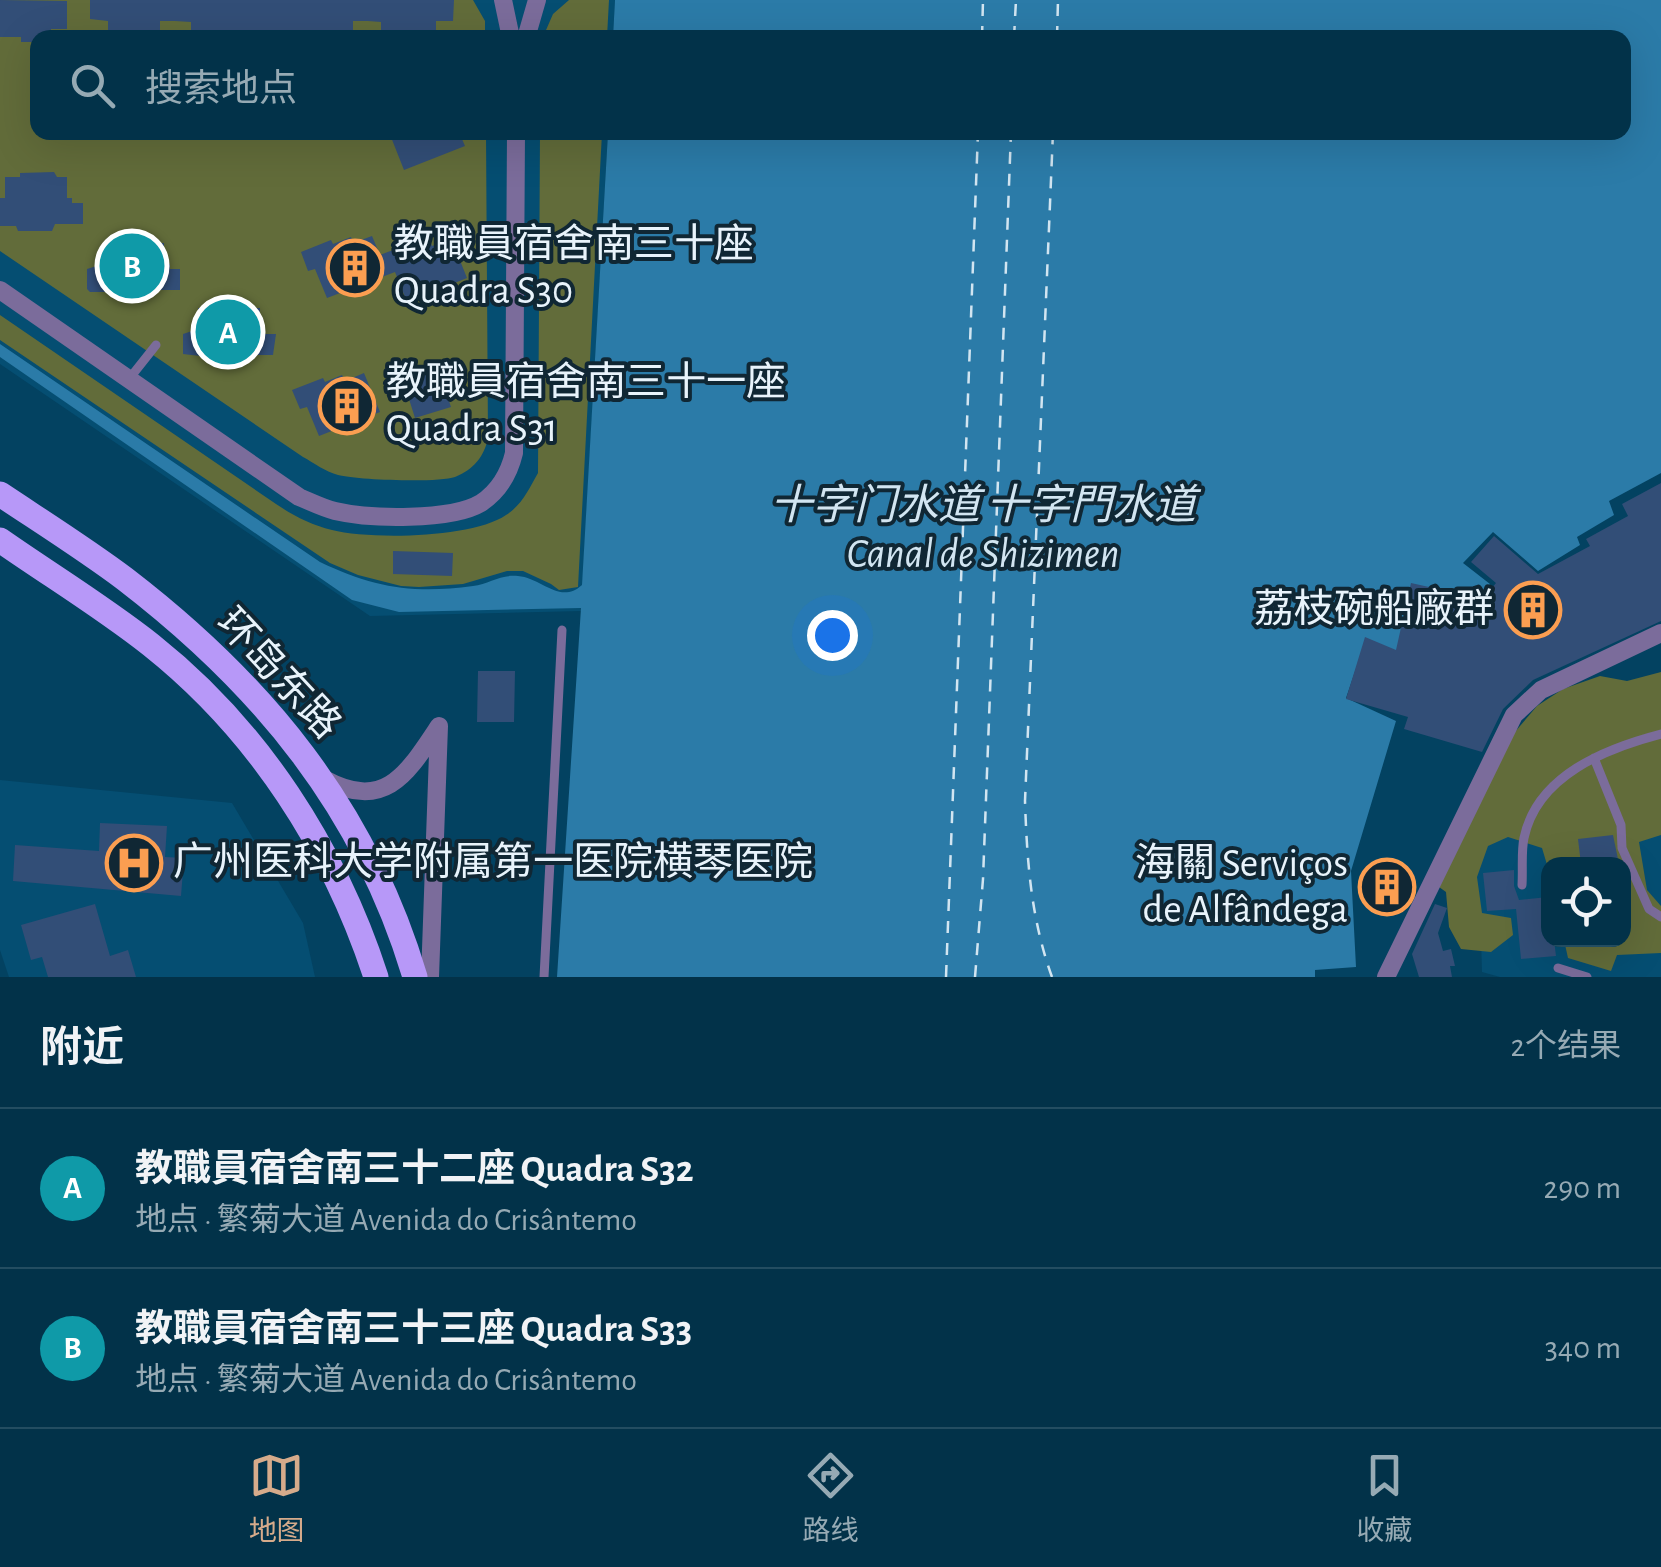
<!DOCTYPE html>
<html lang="zh">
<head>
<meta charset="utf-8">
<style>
	body { margin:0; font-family:"Alegreya Sans","Noto Sans SC",sans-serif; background:#0c3a50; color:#f1f3f6 }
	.controls { position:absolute; right:30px; bottom:30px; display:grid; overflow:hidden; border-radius:20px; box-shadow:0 10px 40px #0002 }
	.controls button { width:90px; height:90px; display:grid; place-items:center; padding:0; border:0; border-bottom:2px solid #234d61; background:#023249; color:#f1f3f6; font:50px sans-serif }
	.you { position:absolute; left:832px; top:635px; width:35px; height:35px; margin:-25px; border:8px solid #fff; border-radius:50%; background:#1a73e8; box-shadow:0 0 0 15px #1a73e833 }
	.badge { display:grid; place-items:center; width:65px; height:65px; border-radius:50%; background:#d6ab8b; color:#fff; font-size:32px; font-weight:700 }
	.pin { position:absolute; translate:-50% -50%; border:5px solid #fff; box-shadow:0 2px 10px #0006 }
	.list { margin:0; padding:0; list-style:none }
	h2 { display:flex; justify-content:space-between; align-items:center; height:130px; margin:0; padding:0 40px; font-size:42px }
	h2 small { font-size:32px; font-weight:400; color:#96aab4 }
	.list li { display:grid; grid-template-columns:65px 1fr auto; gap:30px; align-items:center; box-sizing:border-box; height:160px; padding:0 40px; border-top:2px solid #234d61 }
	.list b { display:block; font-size:38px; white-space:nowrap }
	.list p { margin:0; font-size:32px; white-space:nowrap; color:#96aab4 }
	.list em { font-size:32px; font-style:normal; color:#96aab4 }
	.icon { flex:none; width:55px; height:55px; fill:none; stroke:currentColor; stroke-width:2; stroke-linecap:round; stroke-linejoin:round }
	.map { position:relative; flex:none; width:1661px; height:977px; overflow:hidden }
	.search { position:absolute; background:#023249; box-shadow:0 10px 40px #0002; left:30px; right:30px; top:30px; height:110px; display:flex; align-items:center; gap:25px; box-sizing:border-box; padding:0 35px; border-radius:20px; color:#96aab4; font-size:38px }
	.sheet { height:450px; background:#023249 }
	nav { display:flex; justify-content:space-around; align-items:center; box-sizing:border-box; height:140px; border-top:2px solid #234d61; background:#023249; font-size:28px; color:#96aab4 }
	nav a { display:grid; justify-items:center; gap:5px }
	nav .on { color:#d6ab8b }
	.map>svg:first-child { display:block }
</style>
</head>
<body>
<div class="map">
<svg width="1661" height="977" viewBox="0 0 1661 977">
	<rect width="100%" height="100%" fill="#034261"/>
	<path fill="#054e72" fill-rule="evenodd" d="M0,0H615L613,37L38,38V132L608,133L581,611L370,616L0,364Z
		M1661,722V977H1500L1482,972L1481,939L1457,861ZM1548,864H1624V939H1548Z
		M0,780L232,803L303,923L315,977H9L0,950Z"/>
	<path fill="#626c3a" d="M0,0H473L485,21V37L38,38V132L486,133L488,437C485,456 473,470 455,477C438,483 357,480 338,475C326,472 314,463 303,457L0,251Z
		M569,0H609L607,37H543L553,14Z
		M540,133H602L578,587L559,590L551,584L523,571H507L463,584L419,587L401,586L358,575L330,563L0,340V315L276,504C294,516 311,525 332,530C371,540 473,538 506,515C522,505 529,489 538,473Z
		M1661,672V835L1639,842L1647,890L1661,906V953L1617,955L1611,971L1568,958L1564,940L1624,939V864H1548V868L1542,848L1508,837L1488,846L1477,877L1482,913L1511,918L1513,935L1491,952L1461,949L1449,927L1446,892L1439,887L1514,733L1537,706L1563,689L1600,676L1627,681Z"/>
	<path fill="#2b7ba8" d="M615,0H1661V473L1609,501L1614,515L1577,537L1580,545L1538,571L1493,532L1463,563L1490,584L1481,595L1412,587L1442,665L1365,642L1346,698L1396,721L1351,871L1356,967L1315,970V977H557L581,608L399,612L352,600L0,357V344L320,562C374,588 414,594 473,586C489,584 501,574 518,576C542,578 560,605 582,585L608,133L1624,132V38L613,37Z"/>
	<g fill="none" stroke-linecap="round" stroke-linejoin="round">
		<path stroke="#d2e5f1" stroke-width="2.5" stroke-dasharray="12 10" stroke-linecap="butt" d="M982,38L983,0
			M1014,38L1016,0
			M1057,38L1058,0
			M946,977L978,132
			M975,977L983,879L1011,132
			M1052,977C1031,919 1027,862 1025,801L1053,132"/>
	</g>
	<path fill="#324e77" d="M0,0L67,1V29H51V38H38V42H21V37H0Z
		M90,0H454L453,21H436V38H381V22L368,21H353V38H191V22L175,21H160V38H108V21L90,19Z
		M389,132H459L465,146L404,170Z
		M54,172L57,177H67V198H72V203H83V224H55L52,231H18L16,226H0V198H5V177H20V173Z
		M372,236L380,255L411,243L412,247L430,240L432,246L451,238L467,278L407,302L395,272L327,298L315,269L308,271L301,252L331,240L333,244L351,237L353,243Z
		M118,238H152L154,243H164V264H170V269H180V290H152L150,297H115L113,292H90L87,289V269L103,264V243H118Z
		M247,303L250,308H260V329L265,330V334H276L273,355H248L245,362H211L209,357L183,354V334L198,329V308H213V304Z
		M433,370L437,382L442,380L451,407L415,418L403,380Z
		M364,373L380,412L319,436L307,407L300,409L292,390L323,378L325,382L342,375L345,381Z
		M1661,483V621L1533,680L1503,709L1482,752L1404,729L1408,717L1346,699L1365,637L1396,650L1411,583L1483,599L1496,583L1471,562L1494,536L1538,574L1590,546L1586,539L1628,516L1622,504Z
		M393,551L453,553L452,576L393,574Z
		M478,671H515L514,722H477Z
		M100,823L167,826L165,857L184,858L181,896L13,881L15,845L99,851Z
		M1613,835L1619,864H1581L1578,839Z
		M1514,870V886L1519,900L1548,897V940H1554L1556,956L1521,959L1516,909L1487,911L1483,873Z
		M1365,871H1410L1408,903H1364Z
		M95,904L110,956L128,950L136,977H48L42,957L31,960L21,925Z
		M1435,904L1447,908L1438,933L1443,951L1451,949L1455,966H1450L1452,977H1419L1412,954Z"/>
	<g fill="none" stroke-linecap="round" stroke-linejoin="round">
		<path stroke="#7b6c9b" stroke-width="9" d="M129,379L156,345
			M480,384H514
			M1594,758L1621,825L1622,848L1649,909L1661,917
			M1522,885C1523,870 1521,852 1524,838C1537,775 1607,748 1661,734
			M1558,968L1587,977
			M544,977L562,630"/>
		<path stroke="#7b6c9b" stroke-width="18" d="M503,0L511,38
			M526,38L537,0
			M0,290L299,497C311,502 323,508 335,511C369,519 451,521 481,503C499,491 509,474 514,453L516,132
			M324,779C385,812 407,774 439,726L430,977
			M1386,977L1514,715L1541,690L1661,633"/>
		<path stroke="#b798f8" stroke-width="25" d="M0,494C42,522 85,549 125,579C263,685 365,809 415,977
			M0,540C50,575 103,607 151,645C258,730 334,848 376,977"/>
	</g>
	<defs>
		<g id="building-ring" transform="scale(2.875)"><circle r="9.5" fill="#102734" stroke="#fb9e51" stroke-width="1.5"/><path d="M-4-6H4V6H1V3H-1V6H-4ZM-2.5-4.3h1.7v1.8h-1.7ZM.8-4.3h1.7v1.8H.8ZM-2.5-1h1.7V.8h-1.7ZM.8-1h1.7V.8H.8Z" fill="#fb9e51"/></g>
		<g id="hospital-ring" transform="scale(2.875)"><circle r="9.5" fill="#102734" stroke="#fb9e51" stroke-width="1.5"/><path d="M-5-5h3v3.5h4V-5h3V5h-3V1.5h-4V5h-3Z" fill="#fb9e51"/></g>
	</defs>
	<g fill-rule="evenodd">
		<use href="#building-ring" x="355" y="268"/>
		<use href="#building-ring" x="347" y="406"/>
		<use href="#building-ring" x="1533" y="610"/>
		<use href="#hospital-ring" x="134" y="863"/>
		<use href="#building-ring" x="1387" y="887"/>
	</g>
	<g text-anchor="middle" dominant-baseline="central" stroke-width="8" stroke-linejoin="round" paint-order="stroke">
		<g font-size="40" fill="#e8f3fb" stroke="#102734" text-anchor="start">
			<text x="394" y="245">教職員宿舍南三十座<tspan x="394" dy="46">Quadra S30</tspan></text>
			<text x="386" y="383">教職員宿舍南三十一座<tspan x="386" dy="46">Quadra S31</tspan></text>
			<text x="1494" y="610" text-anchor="end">荔枝碗船廠群</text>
			<text x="173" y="863">广州医科大学附属第一医院横琴医院</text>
			<text x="1348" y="864" text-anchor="end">海關 Serviços<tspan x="1348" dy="46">de Alfândega</tspan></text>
		</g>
		<g font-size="40" fill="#e8f3fb" stroke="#102734">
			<text transform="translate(278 674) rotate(47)">环岛东路</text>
		</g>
		<g font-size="42" font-style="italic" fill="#d2e5f1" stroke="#102734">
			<text x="983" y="506">十字门水道 十字門水道<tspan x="983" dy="48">Canal de Shizimen</tspan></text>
		</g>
	</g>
</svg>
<div class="controls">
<button><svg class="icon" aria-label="locate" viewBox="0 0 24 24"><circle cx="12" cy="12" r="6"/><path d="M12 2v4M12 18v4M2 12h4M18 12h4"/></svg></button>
</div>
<div class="you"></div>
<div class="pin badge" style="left:228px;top:332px;background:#0f9aa8">A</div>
<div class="pin badge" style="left:132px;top:266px;background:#0f9aa8">B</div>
<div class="search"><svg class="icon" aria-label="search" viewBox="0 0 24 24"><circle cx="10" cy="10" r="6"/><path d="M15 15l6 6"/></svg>搜索地点</div>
</div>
<section class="sheet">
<h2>附近<small>2个结果</small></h2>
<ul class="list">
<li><span class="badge" style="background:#0f9aa8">A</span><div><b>教職員宿舍南三十二座 Quadra S32</b><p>地点 · 繁菊大道 Avenida do Crisântemo</p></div><em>290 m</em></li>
<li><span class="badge" style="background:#0f9aa8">B</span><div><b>教職員宿舍南三十三座 Quadra S33</b><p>地点 · 繁菊大道 Avenida do Crisântemo</p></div><em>340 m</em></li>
</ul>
</section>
<nav>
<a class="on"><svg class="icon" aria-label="map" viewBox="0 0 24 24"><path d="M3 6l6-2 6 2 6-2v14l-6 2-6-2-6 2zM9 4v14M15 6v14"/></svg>地图</a>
<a><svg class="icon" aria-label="directions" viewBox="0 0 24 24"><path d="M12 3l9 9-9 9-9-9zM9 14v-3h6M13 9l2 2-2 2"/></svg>路线</a>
<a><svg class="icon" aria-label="saved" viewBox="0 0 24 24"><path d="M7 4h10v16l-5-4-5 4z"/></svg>收藏</a>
</nav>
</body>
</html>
